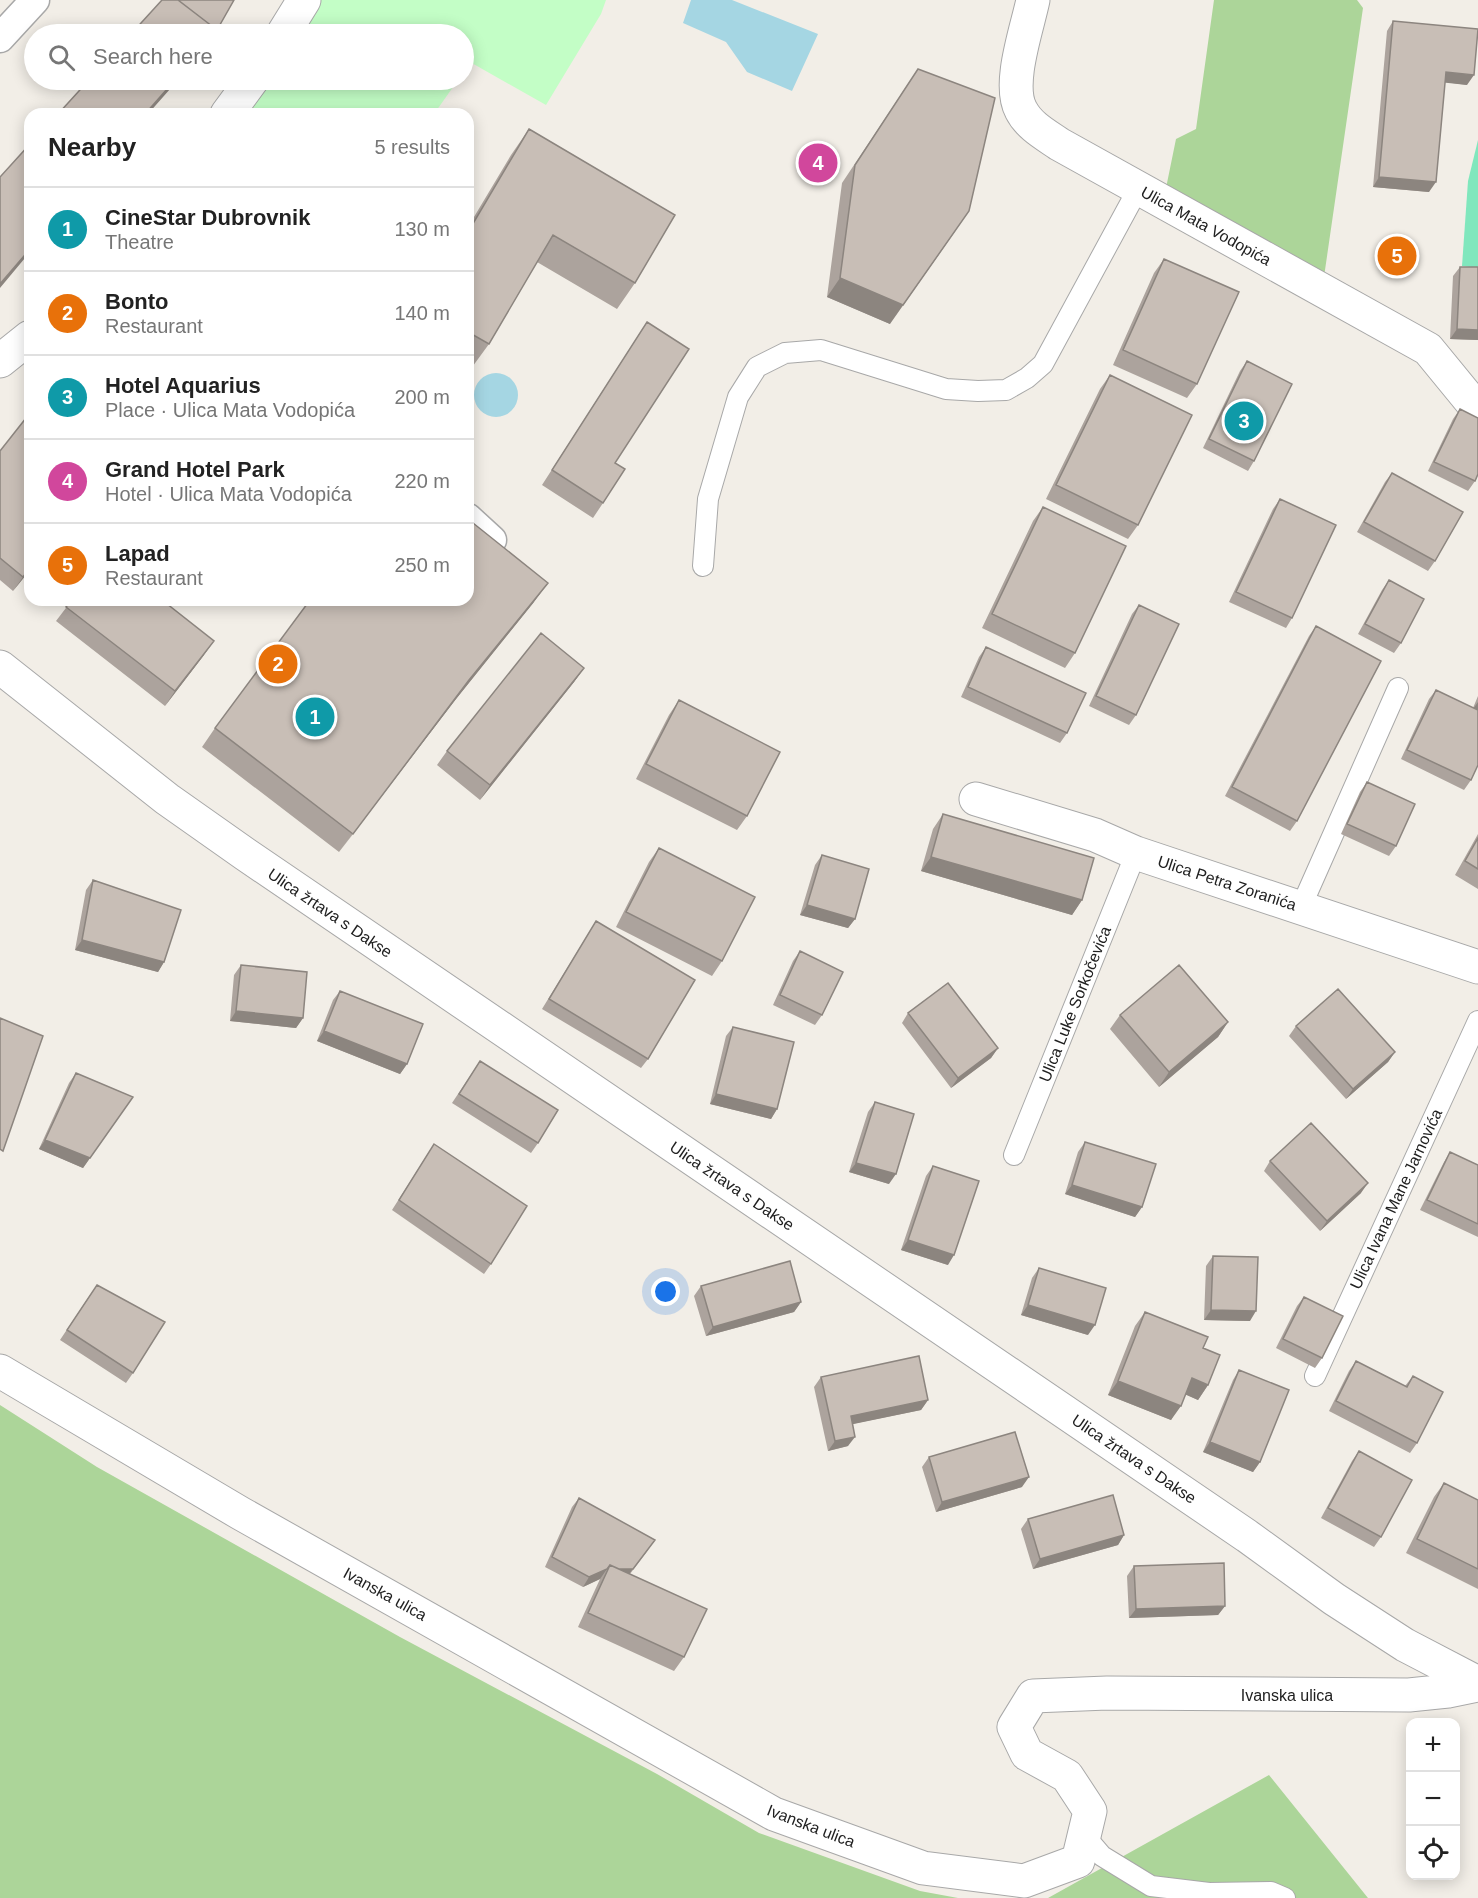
<!DOCTYPE html>
<html lang="en">
<head>
<meta charset="utf-8">
<style>
	body { margin:0; font-family:Helvetica,sans-serif; background:#f2f2f2; color:#222 }
	.controls { position:absolute; right:18px; bottom:18px; display:grid; overflow:hidden; border-radius:12px; box-shadow:0 3px 15px #0003 }
	.controls button { width:54px; height:54px; display:grid; place-items:center; padding:0; border:0; border-bottom:2px solid #e0e0e0; background:#fff; color:#222; font:30px sans-serif }
	.you { position:absolute; left:666px; top:1292px; width:21px; height:21px; margin:-15px; border:4px solid #fff; border-radius:50%; background:#1a73e8; box-shadow:0 0 0 9px #1a73e833 }
	.badge { display:grid; place-items:center; width:39px; height:39px; border-radius:50%; background:#d30004; color:#fff; font-size:20px; font-weight:700 }
	.pin { position:absolute; translate:-50% -50%; border:3px solid #fff; box-shadow:0 2px 6px #0006 }
	.list { margin:0; padding:0; list-style:none }
	h2 { display:flex; justify-content:space-between; align-items:center; height:78px; margin:0; padding:0 24px; font-size:26px }
	h2 small { font-size:20px; font-weight:400; color:#767676 }
	.list li { display:grid; grid-template-columns:39px 1fr auto; gap:18px; align-items:center; box-sizing:border-box; height:84px; padding:0 24px; border-top:2px solid #e0e0e0 }
	.list b { display:block; font-size:22px; white-space:nowrap }
	.list p { margin:0; font-size:20px; white-space:nowrap; color:#767676 }
	.list em { font-size:20px; font-style:normal; color:#767676 }
	.icon { flex:none; width:33px; height:33px; fill:none; stroke:currentColor; stroke-width:2; stroke-linecap:round; stroke-linejoin:round }
	.map { position:relative; flex:none; width:1478px; height:1898px; overflow:hidden }
	.search { position:absolute; background:#fff; box-shadow:0 3px 15px #0003; left:24px; top:24px; width:450px; height:66px; display:flex; align-items:center; gap:15px; box-sizing:border-box; padding:0 21px; border-radius:33px; color:#767676; font-size:22px }
	.panel { position:absolute; background:#fff; box-shadow:0 3px 15px #0003; left:24px; top:108px; width:450px; height:498px; border-radius:18px }
	.map>svg:first-child { display:block }
</style>
</head>
<body>
<div class="map">
<svg width="1478" height="1898" viewBox="0 0 1478 1898">
	<rect width="100%" height="100%" fill="#f2eee7"/>
	<path fill="#acd599" d="M1214,0H1357L1363,8L1324,277L1166,188L1176,139L1196,129Z
		M0,1405L97,1467L400,1637L657,1774L759,1833L920,1891L958,1898H0Z
		M1269,1775L1368,1898H1048Z"/>
	<path fill="#c3fec6" d="M321,0H606L601,14L546,105L470,62L464,71V34H298Z
		M267,80H458L434,114H244Z"/>
	<path fill="#80e7bd" d="M1478,140V268L1462,266L1468,181Z"/>
	<path fill="#a5d6e3" d="M691,0H732L818,34L792,91L747,72L726,42L683,23Z
		M474 395a22 22 0 1 1 44 0a22 22 0 1 1-44 0Z"/>
	<g fill="none" stroke-linecap="round" stroke-linejoin="round">
		<g stroke="#a8a8a8" stroke-width="22">
			<path id="service" d="M703,566L708,499L738,397L757,367L785,353L821,350L946,389L978,391L1006,390L1027,378L1043,364L1138,189
				M1301,907L1398,688
				M1014,1155L1136,853
				M1315,1376L1478,1021
				M1084,1835L1102,1856L1151,1886L1209,1893L1271,1892L1285,1898"/>
		</g>
		<g stroke="#a8a8a8" stroke-width="31">
			<path id="pedestrian" d="M0,38L35,0
				M468,518L492,540"/>
		</g>
		<g stroke="#a8a8a8" stroke-width="35">
			<path id="minor" d="M1033,0C1027,29 1007,84 1021,110C1029,126 1046,135 1059,144L1428,349L1478,410
				M283,34L304,0
				M227,114L252,80
				M0,361L30,337
				M0,667L167,799L245,854L1247,1536L1334,1599L1405,1645L1478,1683
				M976,799L1095,835L1136,853L1478,967
				M0,1371L240,1513L774,1814L923,1868L1024,1881L1078,1861L1090,1811L1067,1776L1027,1754L1014,1727L1033,1696L1107,1693L1409,1695L1448,1691L1478,1685"/>
		</g>
		<use href="#service" stroke="#fff" stroke-width="20"/>
		<use href="#pedestrian" stroke="#fff" stroke-width="28"/>
		<use href="#minor" stroke="#fff" stroke-width="33"/>
	</g>
	<path fill="#aca39d" d="M1393,21L1467,85L1445,82L1429,192L1373,187L1387,31Z
		M918,69L890,324L827,297L842,183Z
		M529,129L635,283L617,309L537,262L489,344L470,370L468,369V227L511,155Z
		M1164,259L1197,384L1187,398L1113,365L1154,273Z
		M1460,267L1478,340L1450,339L1453,276Z
		M647,322L615,463L603,503L593,518L542,485Z
		M1247,361L1254,461L1248,471L1203,448L1240,371Z
		M1110,375L1138,525L1128,539L1046,499L1100,389Z
		M1460,409L1475,481L1468,491L1428,471L1453,419Z
		M0,451L30,570L13,591L0,580Z
		M1392,473L1435,561L1428,571L1357,532L1385,482Z
		M1280,499L1292,618L1286,628L1229,602L1273,509Z
		M1043,507L1075,653L1065,668L982,628L1033,521Z
		M1389,580L1401,643L1394,653L1358,634L1382,590Z
		M72,600L204,655L165,706L56,621Z
		M534,602L456,699L339,852L202,747L215,728Z
		M1139,605L1136,715L1129,725L1089,706L1132,614Z
		M1316,626L1297,821L1290,831L1225,796L1309,636Z
		M986,647L1067,733L1060,743L961,697L979,657Z
		M584,668L574,682L480,800L437,765L447,751Z
		M1436,690L1473,708L1478,696V765L1471,780L1464,790L1401,759L1429,699Z
		M679,700L747,816L737,830L636,779L669,715Z
		M1367,782L1396,846L1389,856L1341,834L1360,792Z
		M943,814L1082,900L1072,915L921,871L933,829Z
		M1478,834V889L1455,875Z
		M659,848L722,961L712,976L616,927L649,862Z
		M822,855L855,919L848,928L800,915L815,865Z
		M93,880L164,962L158,972L75,950L86,890Z
		M596,921L648,1059L641,1068L542,1009Z
		M800,951L822,1015L815,1025L773,1005L793,961Z
		M241,965L303,1018L296,1028L230,1021L234,975Z
		M340,991L407,1064L400,1074L317,1041L333,1000Z
		M908,1013L998,1048L991,1058L951,1088L902,1023Z
		M1120,1015L1228,1022L1218,1037L1159,1087L1110,1029Z
		M1296,1026L1395,1052L1388,1062L1346,1099L1289,1036Z
		M733,1027L777,1109L771,1119L710,1104L726,1036Z
		M480,1061L538,1143L531,1153L452,1103Z
		M76,1073L133,1097L83,1168L39,1149L69,1083Z
		M875,1102L889,1184L849,1172L868,1112Z
		M1085,1142L1142,1207L1135,1217L1065,1194L1078,1152Z
		M434,1144L491,1264L484,1274L392,1210Z
		M1450,1152L1478,1165V1237L1420,1210L1444,1162Z
		M1270,1161L1361,1193L1320,1231L1264,1171Z
		M933,1166L948,1265L901,1250L926,1176Z
		M1213,1256L1250,1321L1204,1320L1206,1266Z
		M1039,1268L1088,1335L1021,1315L1032,1278Z
		M701,1286L801,1302L794,1312L706,1336L694,1296Z
		M90,1295L133,1373L126,1383L60,1340Z
		M1304,1297L1322,1358L1315,1368L1276,1348L1297,1306Z
		M1145,1312L1203,1348L1208,1385L1198,1400L1185,1394L1171,1420L1108,1395L1135,1326Z
		M1356,1361L1405,1386L1413,1376L1417,1443L1410,1453L1329,1411L1349,1371Z
		M1239,1370L1260,1462L1253,1472L1203,1452L1233,1380Z
		M821,1377L928,1400L921,1410L852,1424L848,1446L828,1451L814,1387Z
		M1359,1451L1381,1537L1374,1547L1321,1518L1352,1461Z
		M929,1457L1022,1487L936,1512L922,1467Z
		M1444,1483L1478,1500V1589L1406,1553L1434,1497Z
		M579,1498L648,1550L630,1574L684,1657L674,1671L578,1627L600,1579L583,1587L545,1567L572,1507Z
		M1028,1519L1124,1535L1118,1545L1033,1569L1021,1529Z
		M1134,1566L1225,1606L1218,1615L1129,1618L1127,1576Z"/>
	<path fill="#8c857f" d="M1446,72L1474,75L1467,85L1439,82Z
		M175,80H178L148,114H145Z
		M1379,177L1436,182L1429,192L1373,187Z
		M956,230L890,324L827,297L840,278Z
		M30,249V252L0,288V284Z
		M1457,329L1478,330V340L1450,339Z
		M30,568V570L13,591L23,577Z
		M548,583L534,602L456,699L339,852L353,834L469,680Z
		M214,641L204,655L165,706L175,691Z
		M584,668L574,682L480,800L490,785Z
		M1478,702V712L1473,709Z
		M931,857L1082,900L1072,915L921,871Z
		M807,905L855,919L848,928L800,915Z
		M82,940L164,962L158,972L75,950Z
		M236,1011L303,1018L296,1028L230,1021Z
		M1228,1022L1218,1037L1159,1087L1169,1072Z
		M324,1031L407,1064L400,1074L317,1041Z
		M998,1048L991,1058L951,1088L958,1078Z
		M1395,1052L1388,1062L1346,1099L1353,1089Z
		M716,1094L777,1109L771,1119L710,1104Z
		M45,1140L90,1158L83,1168L39,1149Z
		M856,1163L896,1174L889,1184L849,1172Z
		M1368,1183L1361,1193L1320,1231L1327,1221Z
		M1072,1185L1142,1207L1135,1217L1065,1194Z
		M908,1240L954,1255L948,1265L901,1250Z
		M801,1302L794,1312L706,1336L713,1327Z
		M1028,1305L1095,1325L1088,1335L1021,1315Z
		M1211,1310L1256,1311L1250,1321L1204,1320Z
		M1192,1378L1208,1385L1198,1400L1182,1393Z
		M1118,1381L1181,1406L1171,1420L1108,1395Z
		M928,1400L921,1410L844,1426L851,1416Z
		M855,1437L848,1446L828,1451L835,1441Z
		M1210,1442L1260,1462L1253,1472L1203,1452Z
		M1029,1477L1022,1487L936,1512L942,1502Z
		M1124,1535L1118,1545L1033,1569L1040,1559Z
		M655,1540L626,1578L603,1579Z
		M607,1569L600,1579L583,1587L589,1577Z
		M1225,1606L1218,1615L1129,1618L1136,1609Z"/>
	<path fill="#c8beb6" stroke="#8c857f" stroke-width="1.5" d="M162,0H178L217,30L213,34H131Z
		M178,0H234L217,30Z
		M1393,21L1478,29L1474,75L1446,72L1436,182L1379,177Z
		M918,69L995,98L969,211L903,305L840,278L855,165Z
		M89,80H175L145,114H58Z
		M529,129L675,215L635,283L553,235L489,344L468,332V232Z
		M30,144V249L0,284V177Z
		M1164,259L1239,292L1197,384L1123,350Z
		M1460,267H1478V330L1457,329Z
		M647,322L689,349L615,463L625,469L603,503L552,470Z
		M1247,361L1292,384L1254,461L1209,439Z
		M1110,375L1192,415L1138,525L1056,485Z
		M1460,409L1478,418V474L1475,481L1434,462Z
		M30,413V568L23,577L0,558V451Z
		M1392,473L1463,512L1435,561L1364,522Z
		M1280,499L1336,525L1292,618L1236,592Z
		M1043,507L1126,546L1075,653L992,614Z
		M468,519L548,583L469,680L353,834L215,728L310,600H468Z
		M1389,580L1424,599L1401,643L1365,624Z
		M72,600H162L214,641L175,691L66,607Z
		M1139,605L1179,624L1136,715L1096,696Z
		M1316,626L1381,661L1297,821L1232,787Z
		M541,633L584,668L490,785L447,751Z
		M986,647L1086,693L1067,733L968,687Z
		M1436,690L1478,710V765L1471,780L1407,750Z
		M679,700L780,752L747,816L646,764Z
		M1367,782L1415,804L1396,846L1347,824Z
		M943,814L1094,858L1082,900L931,857Z
		M1478,838V869L1465,861Z
		M659,848L755,897L722,961L626,912Z
		M822,855L869,869L855,919L807,905Z
		M93,880L181,910L164,962L82,940Z
		M596,921L695,980L648,1059L549,999Z
		M800,951L843,972L822,1015L780,995Z
		M241,965L307,972L303,1018L236,1011Z
		M1179,965L1228,1022L1169,1072L1120,1015Z
		M948,983L998,1048L958,1078L908,1013Z
		M1338,989L1395,1052L1353,1089L1296,1026Z
		M340,991L423,1024L407,1064L324,1031Z
		M0,1018L43,1036L3,1151L0,1149Z
		M733,1027L794,1042L777,1109L716,1094Z
		M480,1061L558,1110L538,1143L459,1094Z
		M76,1073L133,1097L90,1158L45,1140Z
		M875,1102L914,1114L896,1174L856,1163Z
		M1311,1123L1368,1183L1327,1221L1270,1161Z
		M1085,1142L1156,1164L1142,1207L1072,1185Z
		M434,1144L527,1206L491,1264L399,1200Z
		M1450,1152L1478,1165V1224L1427,1200Z
		M933,1166L979,1181L954,1255L908,1240Z
		M1213,1256L1258,1257L1256,1311L1211,1310Z
		M790,1261L801,1302L713,1327L701,1286Z
		M1039,1268L1106,1288L1095,1325L1028,1305Z
		M97,1285L165,1322L133,1373L67,1330Z
		M1304,1297L1343,1316L1322,1358L1283,1339Z
		M1145,1312L1208,1337L1203,1348L1220,1355L1208,1385L1192,1378L1181,1406L1118,1381Z
		M919,1356L928,1400L851,1416L855,1437L835,1441L821,1377Z
		M1356,1361L1407,1387L1413,1376L1443,1392L1417,1443L1336,1401Z
		M1239,1370L1289,1390L1260,1462L1210,1442Z
		M1015,1432L1029,1477L942,1502L929,1457Z
		M1359,1451L1412,1480L1381,1537L1328,1508Z
		M1444,1483L1478,1500V1569L1417,1539Z
		M1113,1495L1124,1535L1040,1559L1028,1519Z
		M579,1498L655,1540L633,1569H619L610,1565L607,1569L589,1577L552,1557Z
		M1224,1563L1225,1606L1136,1609L1134,1566Z
		M610,1565L707,1609L684,1657L588,1613Z"/>
	<g text-anchor="middle" dominant-baseline="central" stroke-width="4.5" stroke-linejoin="round" paint-order="stroke">
		<g font-size="16" fill="#212121" stroke="#fff">
			<text transform="translate(1206 226) rotate(29)">Ulica Mata Vodopića</text>
			<text transform="translate(1227 883) rotate(18)">Ulica Petra Zoranića</text>
			<text transform="translate(330 913) rotate(34)">Ulica žrtava s Dakse</text>
			<text transform="translate(1075 1004) rotate(-68)">Ulica Luke Sorkočevića</text>
			<text transform="translate(732 1186) rotate(34)">Ulica žrtava s Dakse</text>
			<text transform="translate(1396 1199) rotate(-65)">Ulica Ivana Mane Jarnovića</text>
			<text transform="translate(1134 1459) rotate(34)">Ulica žrtava s Dakse</text>
			<text transform="translate(385 1594) rotate(29)">Ivanska ulica</text>
			<text x="1287" y="1695">Ivanska ulica</text>
			<text transform="translate(811 1826) rotate(21)">Ivanska ulica</text>
		</g>
	</g>
</svg>
<div class="controls">
<button>+</button>
<button>−</button>
<button><svg class="icon" aria-label="locate" viewBox="0 0 24 24"><circle cx="12" cy="12" r="6"/><path d="M12 2v4M12 18v4M2 12h4M18 12h4"/></svg></button>
</div>
<div class="you"></div>
<div class="pin badge" style="left:315px;top:717px;background:#0f9aa8">1</div>
<div class="pin badge" style="left:278px;top:664px;background:#e8710a">2</div>
<div class="pin badge" style="left:1244px;top:421px;background:#0f9aa8">3</div>
<div class="pin badge" style="left:818px;top:163px;background:#d1479c">4</div>
<div class="pin badge" style="left:1397px;top:256px;background:#e8710a">5</div>
<div class="search"><svg class="icon" aria-label="search" viewBox="0 0 24 24"><circle cx="10" cy="10" r="6"/><path d="M15 15l6 6"/></svg>Search here</div>
<section class="panel">
<h2>Nearby<small>5 results</small></h2>
<ul class="list">
<li><span class="badge" style="background:#0f9aa8">1</span><div><b>CineStar Dubrovnik</b><p>Theatre</p></div><em>130 m</em></li>
<li><span class="badge" style="background:#e8710a">2</span><div><b>Bonto</b><p>Restaurant</p></div><em>140 m</em></li>
<li><span class="badge" style="background:#0f9aa8">3</span><div><b>Hotel Aquarius</b><p>Place · Ulica Mata Vodopića</p></div><em>200 m</em></li>
<li><span class="badge" style="background:#d1479c">4</span><div><b>Grand Hotel Park</b><p>Hotel · Ulica Mata Vodopića</p></div><em>220 m</em></li>
<li><span class="badge" style="background:#e8710a">5</span><div><b>Lapad</b><p>Restaurant</p></div><em>250 m</em></li>
</ul>
</section>
</div>
</body>
</html>
